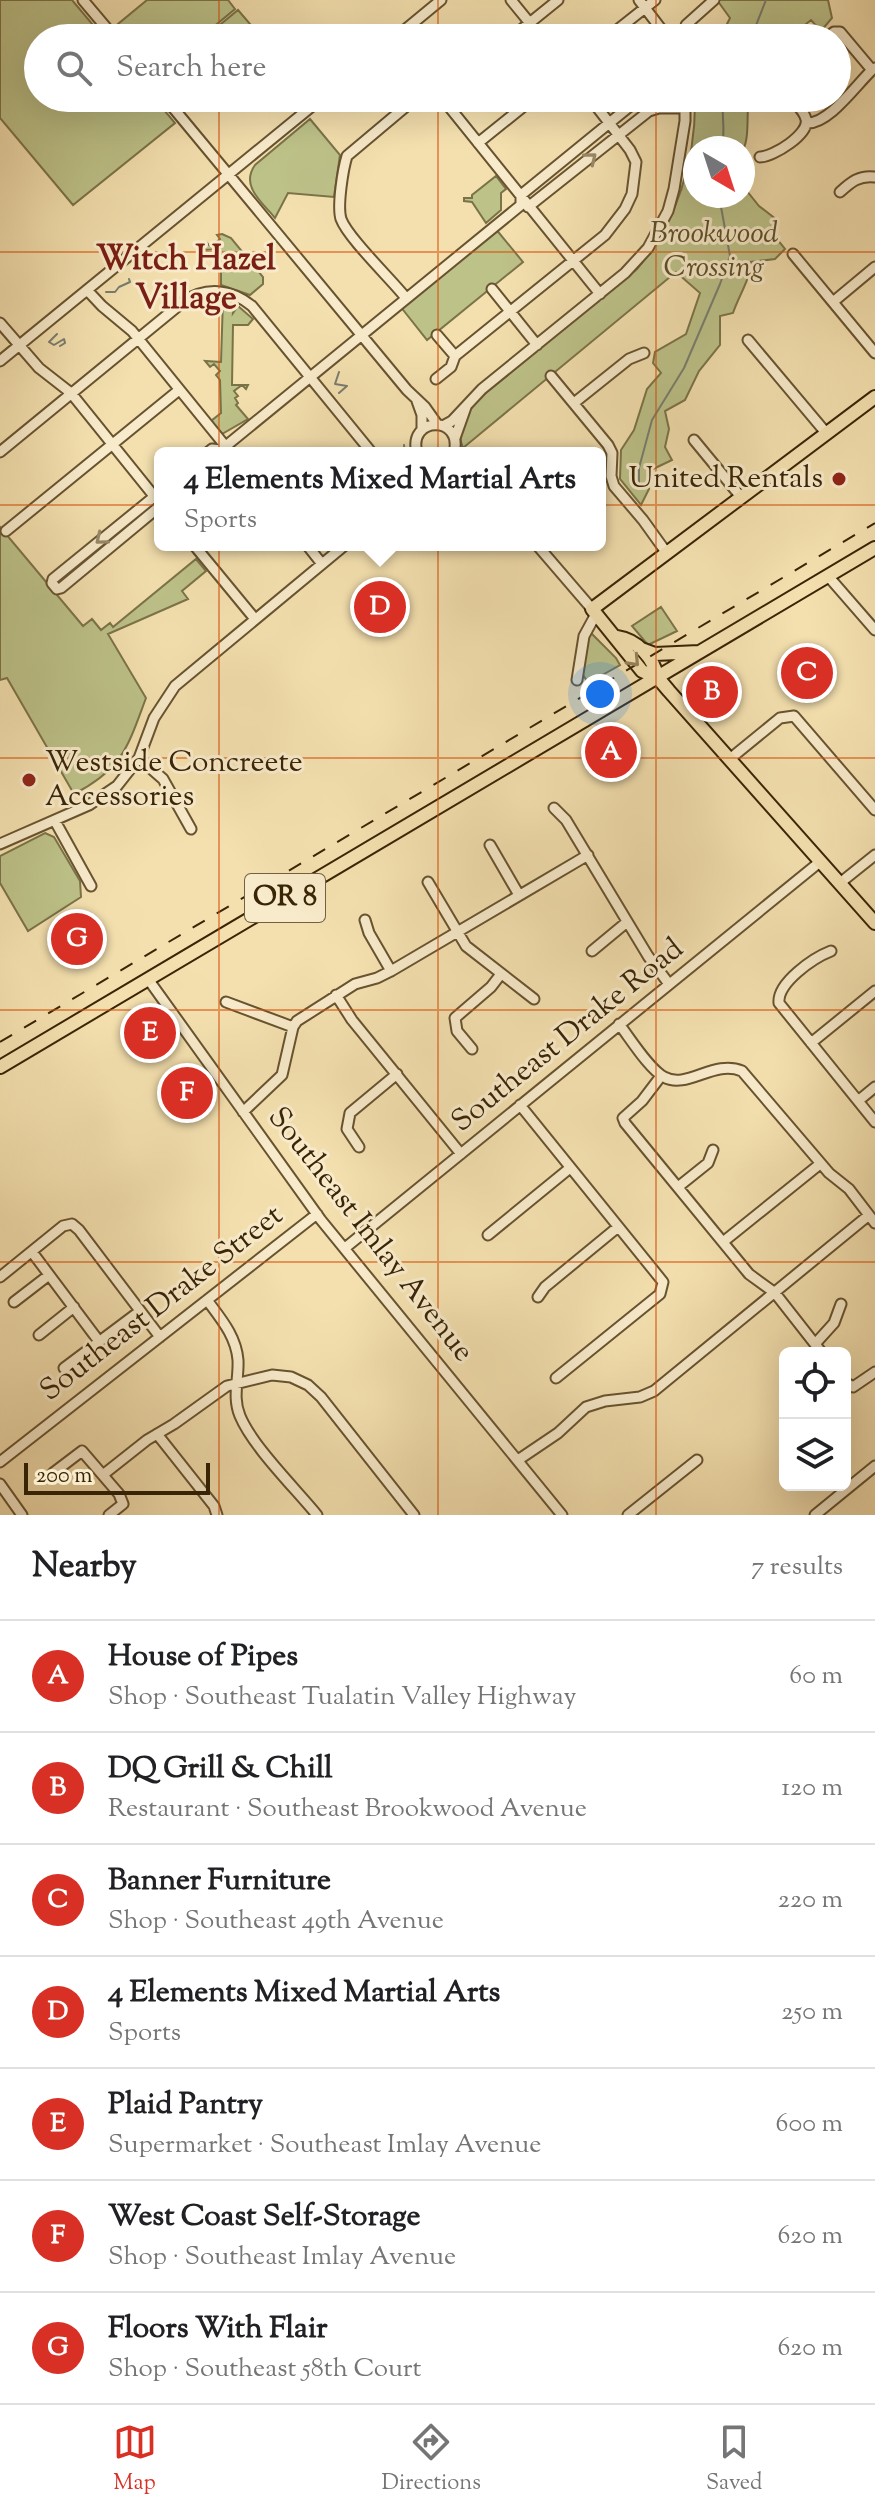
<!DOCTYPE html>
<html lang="en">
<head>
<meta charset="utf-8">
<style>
	body { margin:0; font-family:"Sorts Mill Goudy",serif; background:#f2f2f2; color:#202124 }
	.controls { position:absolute; right:24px; bottom:24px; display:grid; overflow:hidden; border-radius:12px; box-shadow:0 8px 32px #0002 }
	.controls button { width:72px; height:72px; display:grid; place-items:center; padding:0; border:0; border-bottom:2px solid #e0e0e0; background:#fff; color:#202124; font:40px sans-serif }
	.compass { position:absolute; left:683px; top:136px; width:72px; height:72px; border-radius:50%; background:#fff; box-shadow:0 8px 32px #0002; rotate:141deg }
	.scale { position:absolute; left:24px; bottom:20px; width:186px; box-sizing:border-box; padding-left:8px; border:4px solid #392406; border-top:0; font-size:22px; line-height:28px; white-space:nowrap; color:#392406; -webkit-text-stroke:6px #f8ebcb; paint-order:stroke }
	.you { position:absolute; left:600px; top:694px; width:28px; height:28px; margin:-20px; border:6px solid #fff; border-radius:50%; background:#1a73e8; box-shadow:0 0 0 12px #1a73e833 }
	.badge { display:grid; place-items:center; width:52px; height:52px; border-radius:50%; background:#d93025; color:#fff; font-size:26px; font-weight:700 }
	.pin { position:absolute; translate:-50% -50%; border:4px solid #fff; box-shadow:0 2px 8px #0006 }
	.popup { position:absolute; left:154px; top:447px; width:452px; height:104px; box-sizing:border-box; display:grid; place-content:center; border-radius:12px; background:#fff; filter:drop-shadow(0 2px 6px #0005); font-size:26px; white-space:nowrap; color:#757577 }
	.popup b { font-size:30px; color:#202124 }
	.popup::after { content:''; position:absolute; left:50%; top:100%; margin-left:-16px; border:16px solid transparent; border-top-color:#fff }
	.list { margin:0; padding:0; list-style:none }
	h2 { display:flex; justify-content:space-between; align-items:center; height:104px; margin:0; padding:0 32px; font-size:34px }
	h2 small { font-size:26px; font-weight:400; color:#757577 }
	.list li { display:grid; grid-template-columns:52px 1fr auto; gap:24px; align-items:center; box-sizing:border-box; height:112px; padding:0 32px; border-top:2px solid #e0e0e0 }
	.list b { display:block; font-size:30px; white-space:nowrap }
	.list p { margin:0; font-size:26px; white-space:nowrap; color:#757577 }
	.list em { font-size:26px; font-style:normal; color:#757577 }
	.icon { flex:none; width:44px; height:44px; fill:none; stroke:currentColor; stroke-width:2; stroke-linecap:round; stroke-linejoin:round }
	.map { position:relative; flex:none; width:875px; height:1515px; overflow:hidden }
	.search { position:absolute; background:#fff; box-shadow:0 8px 32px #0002; left:24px; right:24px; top:24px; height:88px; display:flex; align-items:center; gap:20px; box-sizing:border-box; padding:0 28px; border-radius:44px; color:#757577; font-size:30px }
	.sheet { height:888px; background:#fff }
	nav { display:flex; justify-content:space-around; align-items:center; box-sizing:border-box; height:112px; border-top:2px solid #e0e0e0; background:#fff; font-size:22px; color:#757577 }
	nav a { display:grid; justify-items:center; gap:4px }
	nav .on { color:#d93025 }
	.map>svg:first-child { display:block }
</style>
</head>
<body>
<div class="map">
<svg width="875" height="1515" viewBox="0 0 875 1515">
	<rect width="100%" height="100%" fill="#f4e0af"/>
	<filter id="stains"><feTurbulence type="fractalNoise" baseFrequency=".0025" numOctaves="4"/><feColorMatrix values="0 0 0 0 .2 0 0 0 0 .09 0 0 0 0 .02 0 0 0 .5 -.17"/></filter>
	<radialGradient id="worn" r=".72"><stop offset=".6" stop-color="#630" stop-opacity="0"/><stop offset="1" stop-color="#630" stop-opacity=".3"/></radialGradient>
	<path fill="#bdc289" stroke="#7b7348" stroke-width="2" d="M0,0H72L104,38H38V98H154L175,123L73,205L0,118Z
		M147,0H228L235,9L200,38H129L118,24Z
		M717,0H828L832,18L821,31L811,20L796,32L800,38H711L726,26L730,18Z
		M238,10L262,38H204Z
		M695,98H749C746,114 750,136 743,150V148H695V196H743V165L745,168L743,186L759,206L777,220L769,229L785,249L775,259L751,262C750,280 739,295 733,313L720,316V345L699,371L685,400L665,411L669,429L665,447L672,460L649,471V489L641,505L620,479L621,450L634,430L647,389L661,373L653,363L655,352L686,334L700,293L676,272L463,448C455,431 467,415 476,401L637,269C677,222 696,160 695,98Z
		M310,119L340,155L334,197L288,193L275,218C262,202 240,186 255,165Z
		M496,176L506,189L501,193V210L486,223L472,202L464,201V198H472V195Z
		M495,228L523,262L427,340L400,306Z
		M222,234L231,238L263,277V284L250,295L221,285V249L204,250L207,243L211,247L220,239L217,235Z
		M223,299L234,303L233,313L238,306L253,319L248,325H233L232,385H248L246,389L242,385L234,391L238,396L235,398L238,403L236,405L248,419L222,434L211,421L221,413L220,380L216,375L220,371L214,364L210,367L205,361L221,362Z
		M0,527L83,626L92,619L101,630L110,623L113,627L196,559L206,571L182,591L188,599L108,634L146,698C128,746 123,769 74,794L7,678L0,680Z
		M661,607L677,631L648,645L632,626Z
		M591,633L616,658L620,665L588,683L582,673L587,636Z
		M45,833L54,837L80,881L81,897L28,931L0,883V856Z"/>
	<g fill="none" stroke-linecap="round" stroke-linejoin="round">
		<path stroke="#777e70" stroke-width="2" d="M751,38L766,0
			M721,148C727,132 720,115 724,98
			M106,292H115L119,287L130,282L129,279
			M57,334L49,342L54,345L64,339L65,343L60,346
			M339,393L347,386L335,384L339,372
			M404,445L405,453
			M639,483V468L652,420L684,368L720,284L730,256L719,196"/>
		<g stroke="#685330" stroke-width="13">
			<path id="minor" d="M83,0L115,38
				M511,0L542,38
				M639,0L668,38
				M686,25L714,0
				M395,38L441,0
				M511,38L558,0
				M607,38L655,0
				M826,38L834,32H840L872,70L875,68
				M165,98L407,390L425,407L437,424
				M442,98L600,294
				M807,123C829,124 856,85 872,70
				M478,143L534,98
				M760,157C773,157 810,134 806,119C804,111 796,104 791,98
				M840,192C851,182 859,175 875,177
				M528,207L649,111L659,108H686
				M793,254L875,353
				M492,289L537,345
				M87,290L102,306L132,331L231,453
				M406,298C392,280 348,238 341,219C337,206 343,169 347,156L416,98
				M833,302L875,267
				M0,323L39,368L71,393L158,501
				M437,335L455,356
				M748,340L827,434
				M0,361L322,98
				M551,376L608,445L612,453L611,476L614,486L643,520L666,552
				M436,379L451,367L455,356L605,235L625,209L632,194L636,162L630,150L590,98
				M417,401L422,415V430
				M574,403L629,359L644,353
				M443,426L452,421L482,389L625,273L648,248L668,211L674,189L685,121V98
				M455,438L466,407
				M694,440L741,497
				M0,452L183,302C206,286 231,289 252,306L372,453
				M207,453L212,449L221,450L521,205V195L640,98
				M417,453C407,416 464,415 454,453
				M160,492L53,579L52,583L57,589L61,588L160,506
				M6,531L179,390
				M194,545L255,619
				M307,545L322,564
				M537,545L592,609
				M828,576L875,630
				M577,680L584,636L596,614
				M139,758L163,779L191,829
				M731,758L780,718L794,716L875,810
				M554,808L566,820L648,956L669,984
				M55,821L91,886
				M0,844L89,805L117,786L139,758L154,718L175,686L345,545
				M490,845L519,895
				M428,882L466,946L534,999
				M840,883L875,855
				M365,920L369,933L391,971
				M592,951L627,922
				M831,951C813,958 777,983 779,1003L875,1122
				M148,979L321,1220L562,1515
				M336,995L352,1020L461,1154
				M226,1002L293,1027
				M619,1024C630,1038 649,1069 664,1077C687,1090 714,1059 742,1071L829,1173L849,1189L875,1223
				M811,1043L875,991
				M472,1049L457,1031L455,1018L491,987L501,974
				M661,1076L642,1101L623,1118L625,1123L749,1274L775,1293L822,1353
				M858,1101L875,1087
				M520,1105L663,1282L660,1294L556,1378
				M243,1112L282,1075L293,1027L297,1021L355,984L377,978L391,971L588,855
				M359,1147L347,1129L350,1113L397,1074
				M678,1187L708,1163L713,1150
				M488,1235L570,1168
				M723,1242L820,1164
				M345,1248L821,861
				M32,1252L98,1340
				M0,1277L63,1226L72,1224L79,1230L160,1337
				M538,1297L545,1287L618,1227
				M207,1300C221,1319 236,1336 238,1360C239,1380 232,1397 240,1416C253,1447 295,1488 317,1515
				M14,1302L49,1275
				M39,1335L74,1307
				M815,1344L834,1323L841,1304
				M64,1368L140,1311
				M845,1382L853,1387L875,1372
				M157,1434L214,1506L217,1515
				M518,1460L558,1433L586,1407L605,1401L640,1397L654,1391L869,1215
				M0,1462L317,1214
				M53,1473L82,1451L119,1494L123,1504L109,1515
				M104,1474L147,1440L174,1424L227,1386L272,1375L291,1377L308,1385L321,1397L414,1515
				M0,1484L22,1515
				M628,1515L697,1460
				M815,1515L875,1466"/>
		</g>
		<g stroke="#392406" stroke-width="16">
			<path id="major" d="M875,397L592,609L642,671L658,678L669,691L875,923
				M617,637C638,640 653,658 658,678
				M639,648L655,654L699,652
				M0,1067L875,548"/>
		</g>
		<use href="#minor" stroke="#f8ebcb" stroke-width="9"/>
		<use href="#major" stroke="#f4e0af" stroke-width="12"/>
		<path stroke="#392406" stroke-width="2" stroke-dasharray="14 14" stroke-linecap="butt" d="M0,1042L875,523"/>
	</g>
	<defs><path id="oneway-chevron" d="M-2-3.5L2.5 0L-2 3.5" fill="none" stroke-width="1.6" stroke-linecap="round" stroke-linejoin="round" transform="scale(2)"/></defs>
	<g stroke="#988868">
		<use href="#oneway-chevron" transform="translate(591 158) rotate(-39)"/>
		<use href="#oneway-chevron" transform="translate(101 539) rotate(141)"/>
	</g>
	<use stroke="#96825a" href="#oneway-chevron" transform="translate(634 661) rotate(47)"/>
	<path fill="none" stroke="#d6540b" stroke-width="2" stroke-opacity="0.55" d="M219,0V38M438,0V38M656,0V38M219,98V1515M438,98V1515M656,98V1515M0,252H875M0,505H875M0,758H875M0,1010H875M0,1262H875"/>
	<g fill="#8f2418" stroke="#f8ebcb" stroke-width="3">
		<circle cx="839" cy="479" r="8"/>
		<circle cx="29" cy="780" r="8"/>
	</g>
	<g text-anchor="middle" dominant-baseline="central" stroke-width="6" stroke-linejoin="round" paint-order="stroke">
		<rect fill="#f8ebcb" stroke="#726041" stroke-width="2" x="245" y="874" width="80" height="48" rx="6"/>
		<g font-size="28" font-weight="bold" fill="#392406">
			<text x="285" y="898">OR 8</text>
		</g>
		<g font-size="30" font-style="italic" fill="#5a4c27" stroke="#f8ebcb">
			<text x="714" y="234">Brookwood<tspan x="714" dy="34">Crossing</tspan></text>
		</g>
		<g font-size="30" fill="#392406" stroke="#f8ebcb" text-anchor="end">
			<text x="823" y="479">United Rentals</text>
			<text x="45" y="763" text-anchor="start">Westside Concreete<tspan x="45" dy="34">Accessories</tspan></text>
		</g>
		<g font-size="30" fill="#392406" stroke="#f8ebcb">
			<text transform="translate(568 1036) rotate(-39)">Southeast Drake Road</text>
			<text transform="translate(370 1235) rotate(52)">Southeast Imlay Avenue</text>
			<text transform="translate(162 1304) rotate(-38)">Southeast Drake Street</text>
		</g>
		<g font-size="34" font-weight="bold" fill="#7a1f14" stroke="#f8ebcb">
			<text x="186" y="260">Witch Hazel<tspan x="186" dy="39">Village</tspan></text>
		</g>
	</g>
	<rect width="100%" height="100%" filter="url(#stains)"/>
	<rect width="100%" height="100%" fill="url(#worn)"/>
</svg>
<div class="controls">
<button><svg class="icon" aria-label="locate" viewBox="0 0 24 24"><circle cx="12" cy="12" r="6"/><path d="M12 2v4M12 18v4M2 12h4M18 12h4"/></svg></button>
<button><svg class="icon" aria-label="layers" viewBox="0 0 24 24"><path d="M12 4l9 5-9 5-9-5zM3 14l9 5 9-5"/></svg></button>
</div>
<svg class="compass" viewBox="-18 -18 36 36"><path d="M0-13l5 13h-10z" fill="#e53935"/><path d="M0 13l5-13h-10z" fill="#757577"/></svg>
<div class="scale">200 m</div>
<div class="you"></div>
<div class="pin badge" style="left:611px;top:752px">A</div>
<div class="pin badge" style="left:712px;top:692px">B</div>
<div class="pin badge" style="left:807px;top:673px">C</div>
<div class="pin badge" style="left:380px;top:607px">D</div>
<div class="popup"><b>4 Elements Mixed Martial Arts</b>Sports</div>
<div class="pin badge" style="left:150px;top:1033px">E</div>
<div class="pin badge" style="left:187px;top:1093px">F</div>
<div class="pin badge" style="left:77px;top:939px">G</div>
<div class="search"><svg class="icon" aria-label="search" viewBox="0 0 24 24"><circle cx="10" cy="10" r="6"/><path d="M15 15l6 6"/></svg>Search here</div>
</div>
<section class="sheet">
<h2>Nearby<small>7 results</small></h2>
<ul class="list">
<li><span class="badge">A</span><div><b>House of Pipes</b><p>Shop · Southeast Tualatin Valley Highway</p></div><em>60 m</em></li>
<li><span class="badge">B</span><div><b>DQ Grill &amp; Chill</b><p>Restaurant · Southeast Brookwood Avenue</p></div><em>120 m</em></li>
<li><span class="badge">C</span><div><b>Banner Furniture</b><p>Shop · Southeast 49th Avenue</p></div><em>220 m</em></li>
<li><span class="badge">D</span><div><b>4 Elements Mixed Martial Arts</b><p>Sports</p></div><em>250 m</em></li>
<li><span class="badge">E</span><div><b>Plaid Pantry</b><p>Supermarket · Southeast Imlay Avenue</p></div><em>600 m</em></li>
<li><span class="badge">F</span><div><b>West Coast Self-Storage</b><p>Shop · Southeast Imlay Avenue</p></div><em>620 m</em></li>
<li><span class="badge">G</span><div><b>Floors With Flair</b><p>Shop · Southeast 58th Court</p></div><em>620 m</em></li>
</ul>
</section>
<nav>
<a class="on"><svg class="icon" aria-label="map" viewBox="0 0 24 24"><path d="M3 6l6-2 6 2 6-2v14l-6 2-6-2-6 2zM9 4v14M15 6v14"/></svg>Map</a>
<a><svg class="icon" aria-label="directions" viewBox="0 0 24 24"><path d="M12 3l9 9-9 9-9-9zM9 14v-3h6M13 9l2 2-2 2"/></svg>Directions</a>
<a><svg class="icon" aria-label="saved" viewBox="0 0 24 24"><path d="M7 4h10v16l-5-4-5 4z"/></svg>Saved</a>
</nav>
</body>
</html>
